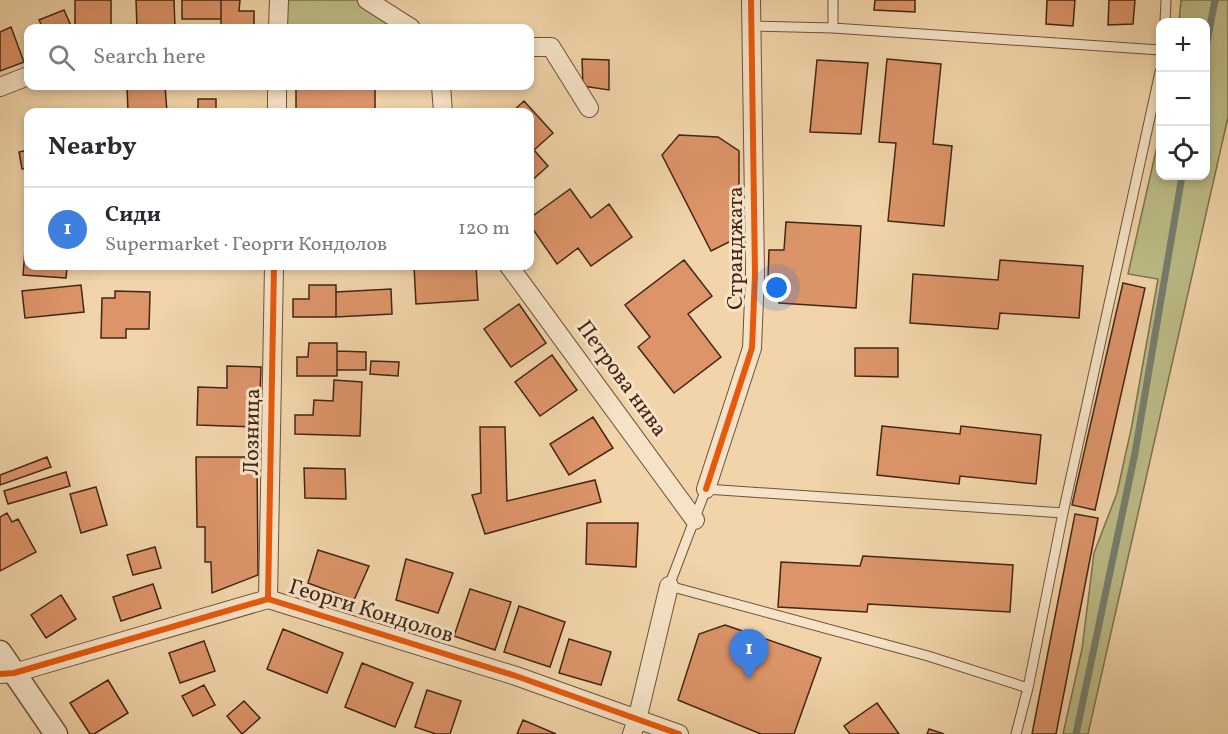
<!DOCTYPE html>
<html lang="en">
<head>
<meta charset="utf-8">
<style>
	body { margin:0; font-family:Vollkorn,serif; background:#f2f2f3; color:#2b2b33 }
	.controls { position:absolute; right:18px; top:18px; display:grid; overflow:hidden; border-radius:12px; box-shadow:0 3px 9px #0003 }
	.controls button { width:54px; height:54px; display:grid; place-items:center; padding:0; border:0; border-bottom:2px solid #e1e1e2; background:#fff; color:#2b2b33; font:30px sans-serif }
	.you { position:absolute; left:777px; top:288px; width:21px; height:21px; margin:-15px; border:4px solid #fff; border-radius:50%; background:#1a73e8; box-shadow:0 0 0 9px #1a73e833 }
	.badge { display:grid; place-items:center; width:39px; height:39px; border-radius:50%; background:#b45309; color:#fff; font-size:20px; font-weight:700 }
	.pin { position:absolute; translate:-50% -50px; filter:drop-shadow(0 2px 3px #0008) }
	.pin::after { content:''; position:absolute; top:32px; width:21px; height:18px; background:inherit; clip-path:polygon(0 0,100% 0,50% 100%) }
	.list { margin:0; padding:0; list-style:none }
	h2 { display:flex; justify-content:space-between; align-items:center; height:78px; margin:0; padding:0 24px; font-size:26px }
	h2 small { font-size:20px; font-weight:400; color:#7c7c81 }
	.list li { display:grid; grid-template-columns:39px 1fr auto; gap:18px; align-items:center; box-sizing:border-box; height:84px; padding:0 24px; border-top:2px solid #e1e1e2 }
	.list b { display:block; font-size:22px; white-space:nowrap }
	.list p { margin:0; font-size:20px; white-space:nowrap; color:#7c7c81 }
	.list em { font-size:20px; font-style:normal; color:#7c7c81 }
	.icon { flex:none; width:33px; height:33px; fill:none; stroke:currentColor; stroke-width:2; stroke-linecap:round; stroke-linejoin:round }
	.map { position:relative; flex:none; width:1228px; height:734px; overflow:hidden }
	.search { position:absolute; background:#fff; box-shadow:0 3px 9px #0003; left:24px; top:24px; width:510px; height:66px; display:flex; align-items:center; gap:15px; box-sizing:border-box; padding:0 21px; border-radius:12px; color:#7c7c81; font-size:22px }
	.panel { position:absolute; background:#fff; box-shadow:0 3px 9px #0003; left:24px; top:108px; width:510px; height:162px; border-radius:12px }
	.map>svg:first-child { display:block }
</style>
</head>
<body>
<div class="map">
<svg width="1228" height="734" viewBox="0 0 1228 734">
	<rect width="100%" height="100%" fill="#f1d4a9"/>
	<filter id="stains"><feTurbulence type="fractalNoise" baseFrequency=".00333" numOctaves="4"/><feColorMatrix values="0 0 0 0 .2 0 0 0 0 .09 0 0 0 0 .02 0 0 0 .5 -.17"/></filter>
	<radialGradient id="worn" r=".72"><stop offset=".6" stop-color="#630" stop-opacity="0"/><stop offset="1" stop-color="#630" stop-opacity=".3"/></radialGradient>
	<path fill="#bcbc87" stroke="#7f714e" stroke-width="1.5" d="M279,0H367L411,28H278Z
		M1181,0H1228V117L1088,734H1063L1082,649L1094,553L1117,493L1132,425L1158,279L1128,274L1160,133V176H1206V22H1179Z"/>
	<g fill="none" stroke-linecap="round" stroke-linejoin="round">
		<path stroke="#777e6f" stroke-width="7" d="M1206,47L1215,0
			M1076,734L1135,453L1182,176"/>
	</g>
	<path fill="#dd9469" stroke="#422616" stroke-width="1.5" d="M75,0H111V27H75Z
		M136,0H174L175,28H137Z
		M182,0H221V19H182Z
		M221,0H240L239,11H254V28H221Z
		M875,0H915V12L874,10Z
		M1047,0H1075L1073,26L1046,24Z
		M1109,0H1135L1133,24L1108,25Z
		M64,10L72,28H43L39,20Z
		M11,27L24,62L0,71V32Z
		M582,59L609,60V90L583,86Z
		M887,59L941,64L933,144L952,146L944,226L888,221L896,143L879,142Z
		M817,60L868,63L861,134L810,132Z
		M127,86H165L167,112H128Z
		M296,87H375V112H296Z
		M198,99H216V112H198Z
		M524,101L553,133L534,150L548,166L530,182V112H512Z
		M679,135L718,137L739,151V237L711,251L662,155Z
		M28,150V168L22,169L19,152Z
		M570,189L591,218L609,204L632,237L591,266L578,248L557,264L530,225V218Z
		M786,222L861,226L856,308L779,303L781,279H768L769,250H784Z
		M26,237H28V266H70V268H67L66,278L23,275Z
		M684,260L712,296L688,314L721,357L674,393L638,347L650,337L625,305Z
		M1000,260L1083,266L1079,318L1000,313L998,329L910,323L913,274L998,280Z
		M132,266H192L133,269Z
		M414,266H476L478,300L416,304Z
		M1123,283L1145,288L1095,510L1072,505Z
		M81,285L84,312L25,318L22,291Z
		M309,285H336V317H293V299H309Z
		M391,289L392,314L336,317V292Z
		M115,291L150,292L149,329H126V338H101L102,298H115Z
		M519,304L546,343L511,367L484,329Z
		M309,343H337V376H297V357H308Z
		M855,348H898V377L855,376Z
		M337,351L366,352V370H337Z
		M552,355L577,390L540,416L515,382Z
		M371,361L399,362L398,376L370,374Z
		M227,366L261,367L259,427L197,425L198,387L227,388Z
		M334,380L362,382L360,436L295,434V415H313L314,400L333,401Z
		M593,417L613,448L569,475L550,444Z
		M882,426L960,434L961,426L1041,435L1036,484L960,476L959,484L877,475Z
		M480,427H505L507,501L595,480L601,502L485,534L472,495L481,493Z
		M47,457L51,467L0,485V475Z
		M196,457H257L258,575L212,593L211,562H205V527H197Z
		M304,468L345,469L346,499L305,498Z
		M66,472L70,486L8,504L4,491Z
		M96,487L107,525L81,533L70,494Z
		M7,513L12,522L18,519L36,552L0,571V517Z
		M1075,514L1098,518L1056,734H1032Z
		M587,523H638L636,567L586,564Z
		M155,547L161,568L133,575L127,555Z
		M318,550L369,566L354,600L308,583Z
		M863,556L1013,565L1010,612L868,604L867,612L778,607L781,562L860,566Z
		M406,559L453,573L438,613L396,600Z
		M153,584L161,608L121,621L113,597Z
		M470,589L511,602L495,650L454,636Z
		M61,595L76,619L46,638L31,615Z
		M519,606L565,622L550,667L504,652Z
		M725,625L821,658L794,734H761L678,700L699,634Z
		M283,629L343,653L327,693L267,669Z
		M569,639L611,652L601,685L559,673Z
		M204,641L215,671L180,683L169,653Z
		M362,663L413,683L395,727L345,707Z
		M108,680L128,713L94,734H90L70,703Z
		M204,685L215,705L193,716L182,696Z
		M427,690L461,701L450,734H436L415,727Z
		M244,701L260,718L242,734L227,716Z
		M877,703L899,734H850L844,726Z
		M523,720L556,734H517Z
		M929,729L944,734H927Z"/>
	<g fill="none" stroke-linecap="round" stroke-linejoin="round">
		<g stroke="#6e523b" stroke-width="11">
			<path id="service" d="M833,0V28L1160,50
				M1165,22L1166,0
				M753,26L833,28
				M1028,688L928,656L669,586L706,489L1063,513
				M1016,734L1028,688L1063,513L1160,72"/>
		</g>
		<g stroke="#6e523b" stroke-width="20">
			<path id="minor" d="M367,0L411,28
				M278,28L279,0
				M530,47H551L589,108
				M441,86L443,112
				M0,87L28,76
				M277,112V86
				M509,266L695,520
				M706,489L752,348L755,274L751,0
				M268,599L274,266
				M0,674L14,673L268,599L516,676L679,734
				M632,734L637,720L669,586"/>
		</g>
		<g stroke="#6e523b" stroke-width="25">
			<path id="tertiary" d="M0,652L56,734"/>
		</g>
		<use href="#service" stroke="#f6e3c7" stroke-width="9"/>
		<use href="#minor" stroke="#f6e3c7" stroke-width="18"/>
		<use href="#tertiary" stroke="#f6e3c7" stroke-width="22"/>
		<g stroke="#f6e3c7" stroke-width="10">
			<path id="cycleway" d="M706,489L752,348L755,274L751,0
				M268,599L274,266
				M0,674L14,673L268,599L516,676L679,734"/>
		</g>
		<use href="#cycleway" stroke="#e8590c" stroke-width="6"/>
	</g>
	<g text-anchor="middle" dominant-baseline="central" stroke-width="6" stroke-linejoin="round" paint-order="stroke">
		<g font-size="22" fill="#422616" stroke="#f6e3c7">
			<text transform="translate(736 248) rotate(-90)">Странджата</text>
			<text transform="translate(621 379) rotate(54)">Петрова нива</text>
			<text transform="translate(253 432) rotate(-89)">Лозница</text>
			<text transform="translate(371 612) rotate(17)">Георги Кондолов</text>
		</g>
	</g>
	<rect width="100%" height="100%" filter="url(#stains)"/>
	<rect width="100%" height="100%" fill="url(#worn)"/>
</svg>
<div class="controls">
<button>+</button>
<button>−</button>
<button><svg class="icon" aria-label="locate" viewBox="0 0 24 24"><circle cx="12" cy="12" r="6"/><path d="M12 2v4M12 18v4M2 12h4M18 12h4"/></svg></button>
</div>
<div class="you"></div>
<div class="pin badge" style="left:749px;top:679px;background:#3f7fe0">1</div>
<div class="search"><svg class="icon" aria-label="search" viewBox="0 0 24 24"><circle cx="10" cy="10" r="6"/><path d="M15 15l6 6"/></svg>Search here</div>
<section class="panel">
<h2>Nearby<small></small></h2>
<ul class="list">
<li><span class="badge" style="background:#3f7fe0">1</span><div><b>Сиди</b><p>Supermarket · Георги Кондолов</p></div><em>120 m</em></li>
</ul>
</section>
</div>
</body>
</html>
